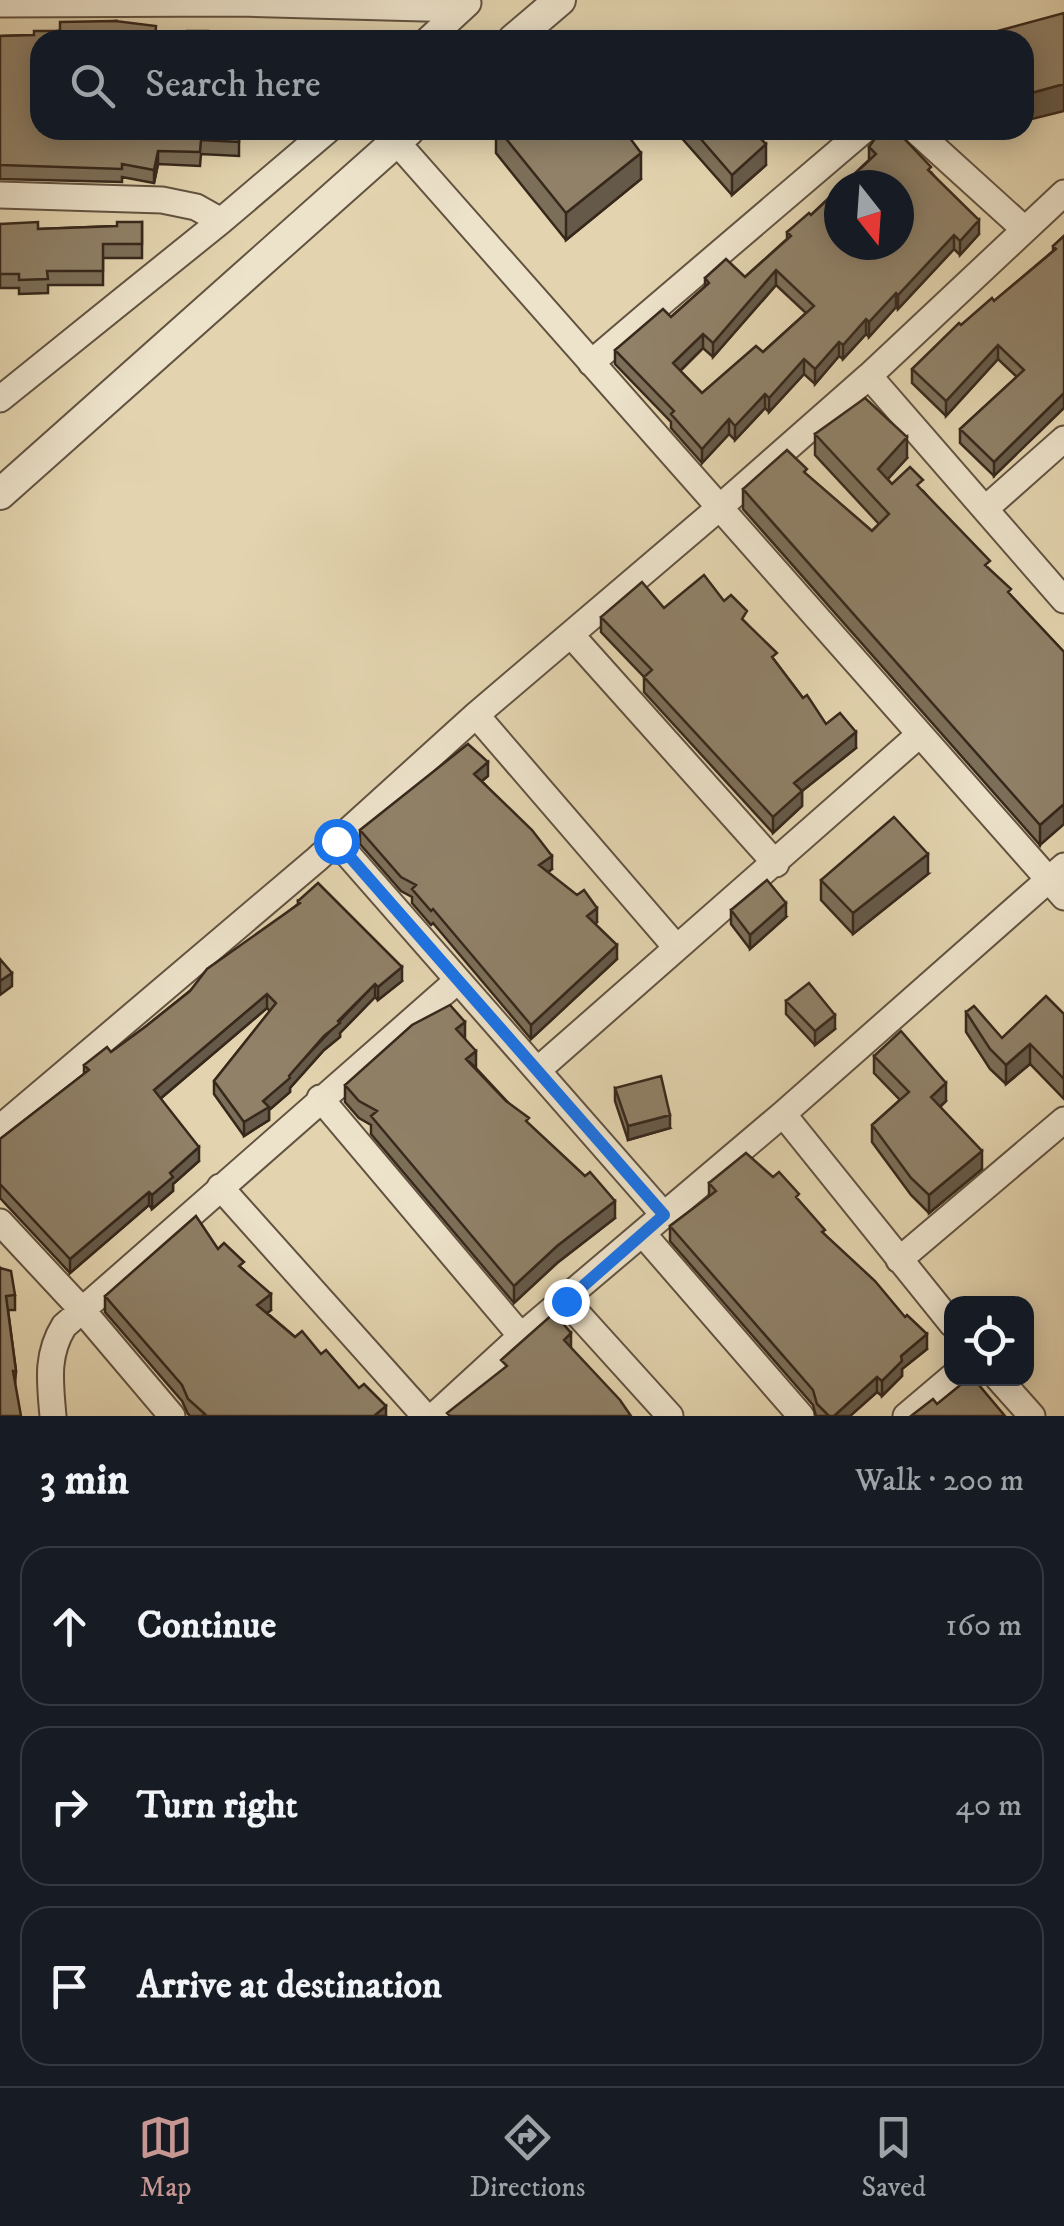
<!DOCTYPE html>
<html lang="en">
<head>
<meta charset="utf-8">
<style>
	body { margin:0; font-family:"IM FELL DW Pica",serif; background:#242831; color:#f1f3f6 }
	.controls { position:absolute; right:30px; bottom:30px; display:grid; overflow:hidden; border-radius:20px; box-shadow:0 5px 25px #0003 }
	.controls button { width:90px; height:90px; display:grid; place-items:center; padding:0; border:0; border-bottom:2px solid #363941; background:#171b24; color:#f1f3f6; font:50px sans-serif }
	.compass { position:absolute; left:824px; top:170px; width:90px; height:90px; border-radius:50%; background:#171b24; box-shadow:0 5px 25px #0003; rotate:163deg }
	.stop { position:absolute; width:30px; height:30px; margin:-22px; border:8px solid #1a73e8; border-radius:50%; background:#fff }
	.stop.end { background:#1a73e8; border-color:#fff; box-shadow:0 2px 10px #0008 }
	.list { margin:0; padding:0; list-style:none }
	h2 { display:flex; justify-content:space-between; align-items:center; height:130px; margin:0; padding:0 40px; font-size:42px }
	h2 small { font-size:32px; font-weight:400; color:#9ea1a6 }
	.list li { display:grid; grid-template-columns:65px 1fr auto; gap:30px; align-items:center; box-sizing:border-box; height:160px; margin:0 20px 20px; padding:0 20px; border:2px solid #363941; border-radius:30px }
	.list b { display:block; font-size:38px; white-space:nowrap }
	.list em { font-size:32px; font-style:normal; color:#9ea1a6 }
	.icon { flex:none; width:55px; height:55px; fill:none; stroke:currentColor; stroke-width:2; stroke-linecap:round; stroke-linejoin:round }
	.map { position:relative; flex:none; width:1064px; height:1416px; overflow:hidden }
	.search { position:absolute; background:#171b24; box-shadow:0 5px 25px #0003; left:30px; right:30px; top:30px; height:110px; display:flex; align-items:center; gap:25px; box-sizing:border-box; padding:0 35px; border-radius:30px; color:#9ea1a6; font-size:38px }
	.sheet { height:670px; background:#171b24 }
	nav { display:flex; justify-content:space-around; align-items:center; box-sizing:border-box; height:140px; border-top:2px solid #363941; background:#171b24; font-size:28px; color:#9ea1a6 }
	nav a { display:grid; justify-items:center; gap:5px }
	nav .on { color:#c59692 }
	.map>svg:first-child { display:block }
</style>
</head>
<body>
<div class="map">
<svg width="1064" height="1416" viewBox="0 0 1064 1416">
	<rect width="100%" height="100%" fill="#e3d4af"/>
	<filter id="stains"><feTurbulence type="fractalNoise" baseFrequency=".002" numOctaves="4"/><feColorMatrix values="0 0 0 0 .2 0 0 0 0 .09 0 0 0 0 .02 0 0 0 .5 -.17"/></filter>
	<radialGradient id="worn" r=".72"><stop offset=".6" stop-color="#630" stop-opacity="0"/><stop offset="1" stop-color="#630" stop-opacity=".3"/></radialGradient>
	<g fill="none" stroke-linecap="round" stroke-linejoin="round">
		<g stroke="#625341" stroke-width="29">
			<path id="minor" d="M0,4L240,3L461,9
				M428,40L468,3
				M386,130L1064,897
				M915,130L1023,228
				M0,195L162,200L196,207L221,221
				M591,363L864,130
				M869,376L1064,600
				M0,399L221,221L328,130
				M985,509L1064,439
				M572,636L776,864
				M476,715L676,947
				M336,841L664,1215
				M539,1069L919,735
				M320,1098L521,1336
				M783,1114L952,1324
				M0,1128L317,859L476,715L719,508L869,376L1064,193
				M220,1187L425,1416
				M0,1222L83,1311L172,1416
				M643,1234L801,1416
				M899,1260L1064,1120
				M566,1301L670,1416
				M998,1378L1032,1416
				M53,1416C50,1382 46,1355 64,1326L457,981
				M434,1416L521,1336L783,1114L1064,866
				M906,1416L952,1377"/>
		</g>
		<g stroke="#625341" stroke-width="34">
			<path id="tertiary" d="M513,40L560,0
				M0,494L409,130"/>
		</g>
		<use href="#minor" stroke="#ede3cb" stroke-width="25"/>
		<use href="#tertiary" stroke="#ede3cb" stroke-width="30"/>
	</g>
	<path fill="#7c6f59" stroke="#37281c" stroke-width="2.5" fill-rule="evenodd" d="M115,21L40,130H239V156L201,154L200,166L158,164L154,183L122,177V182L0,179V36L34,35Z
		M496,130H599L641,179L566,240L496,153Z
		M679,130H752L766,165L732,195L679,135Z
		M869,147L931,172L979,234L960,255L954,249L898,309L896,307L869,337L866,334L843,359L839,356L815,384L804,374L769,412L765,408L735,440L729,434L702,463L671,428V422L615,364V350L671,317L705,287V278L745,277L787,239V232L811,215L869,160ZM776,285L806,313L763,352L702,393L680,371L703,348L713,357Z
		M142,222V258H103V285H48V293L19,294V288H0V224L38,229L117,226Z
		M1064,236L994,476L960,443V429L1017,377L998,359L946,416L912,383V369L961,325L994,301L1053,251V246Z
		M815,434L907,458L887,479L892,484L923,491L1011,596L1064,652L1040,845L743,509V489L807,475L872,531L879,524L815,455Z
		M724,601L747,624L803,698L826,724L856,748L802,791V806L773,833L644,692V677L601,632V617Z
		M488,776L482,781L552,869L548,872L597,922L595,924L617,959L531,1039L433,923L431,925L412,903V897L401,891L360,844V830Z
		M928,874L853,934L821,900V880Z
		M298,901L402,981L378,1000L375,997L340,1033V1037L324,1050L290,1088V1092L269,1110V1120L244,1136L214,1094V1081L270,1011L267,1008L160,1099L199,1161L173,1184V1191L152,1209L149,1205L70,1273L0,1198V1139L84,1074V1065L111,1052L145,1027L298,904Z
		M731,910L786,917L750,949L731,924Z
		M786,1001L835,1029L815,1045L786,1014Z
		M966,1012L1002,1038L1064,1014V1099L1030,1064L1006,1084L990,1069L966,1032Z
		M465,1039L476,1068L615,1218L557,1263L514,1303L371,1134V1125L359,1118L345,1102V1085Z
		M874,1056L946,1101L940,1107L982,1169L929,1213L911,1195L872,1142V1125L900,1100L874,1073Z
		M615,1088L670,1128L628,1140L615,1101Z
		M709,1183L799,1201L825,1235L927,1349L902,1369V1376L882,1396L877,1392L850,1416H816L813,1405L670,1241V1226L709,1197Z
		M218,1249L244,1270L271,1310L267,1313L295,1337L321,1354L386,1416H190L188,1414L182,1401L105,1312V1296Z
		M0,1268L15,1295V1310H8L16,1371L15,1385L0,1416Z"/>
	<path fill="#655a49" stroke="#37281c" stroke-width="2.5" d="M1064,84V111L1024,121V95Z
		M766,144V165L732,195V175Z
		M158,151V164L154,183V170Z
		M641,153V179L566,240V213Z
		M979,220V234L960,255V241Z
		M954,235V249L898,309V295Z
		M776,270V285L713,357V343Z
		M896,293V307L869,337V322Z
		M866,319V334L843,359V345Z
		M703,334V348L673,378V363Z
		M839,342V356L815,384V369Z
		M998,345V359L946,416V401Z
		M804,359V374L769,412V398Z
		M1064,393V408L994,476V462Z
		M765,394V408L735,440V426Z
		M729,419V434L702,463V449Z
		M907,437V458L878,490V469Z
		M856,732V748L802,791V806L773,833V817L794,783Z
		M488,762V776L474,787V774Z
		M1064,804V824L1040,845V825Z
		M928,854V874L853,934V913Z
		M552,856V869L539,878V865Z
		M786,903V917L750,949V935Z
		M597,908V922L587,930V916Z
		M617,945V959L531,1039V1025Z
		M402,967V981L378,1000V987Z
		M12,973V986L0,995V981Z
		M375,984V997L340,1033V1037L324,1050L290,1088V1092L269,1110V1120L244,1136V1122Z
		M267,994V1008L154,1104V1090Z
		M835,1015V1029L815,1045V1031Z
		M465,1022V1039L456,1029Z
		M1030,1044V1064L1006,1084V1065Z
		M476,1051V1068L466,1059Z
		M946,1083V1101L931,1115V1097Z
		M670,1115V1128L628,1140V1126Z
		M199,1147V1161L173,1184V1191L152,1209V1195L170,1173Z
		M982,1151V1169L929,1213V1195Z
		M149,1192V1205L70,1273V1259Z
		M615,1201V1218L557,1263L514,1303V1286L557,1246Z
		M271,1294V1310L257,1320V1305Z
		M571,1333V1349L564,1340Z
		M927,1334V1349L902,1369V1376L882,1396V1381L901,1356Z
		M877,1377V1392L850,1416H834Z
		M386,1406V1416H374Z"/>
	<path fill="#908168" stroke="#37281c" stroke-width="2.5" fill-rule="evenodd" d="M1064,13V84L1024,95V40H984L983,35Z
		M115,21L156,26L155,40H40V130H239V142L201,140L200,152L158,151L154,170L122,164V169L0,165V36L34,35V31H60V22Z
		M187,31H208V40H187Z
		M499,130H599L602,134L609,130H624L641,153L566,213Z
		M693,130H752L766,144L732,175Z
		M881,130H896L931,167L928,170L979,220L960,241L954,235L898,295L896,293L869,322L866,319L843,345L839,342L815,369L804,359L769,398L765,394L735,426L729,419L702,449L671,414L674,411L615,350L663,309L671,317L709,283L705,278L726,259L745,277L791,236L787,232L809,213L811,215L839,189V245H899V185H843L876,154L869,147ZM776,270L814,306L763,352L756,346L702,393L673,363L703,334L713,343Z
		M38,222V229L117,226V222H142V244H103V271H47L48,279L19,280V274H0V224Z
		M1064,236V393L994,462L960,429L1024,370L998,345L946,401L912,369L959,323L961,325L992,298L994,301L1056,249L1053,246Z
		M865,398L907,437L878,469L892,484L910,467L923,480L917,485L990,561L985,565L1011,589L1008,592L1064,652V804L1040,825L743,489L787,450L807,469L804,472L872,531L889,514L815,434Z
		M704,575L724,601L731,595L747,611L742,619L777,653L772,657L803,698L807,695L826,724L840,713L856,732L794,783L802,791L773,817L644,677L652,670L601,617L642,582L664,608Z
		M468,744L488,762L474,774L532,830L552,856L539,865L577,895L584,890L597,908L587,916L617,945L531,1025L433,909L431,911L412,889L416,885L401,877L360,830Z
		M894,817L928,854L853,913L821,880Z
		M767,880L786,903L750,935L731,910Z
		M318,883L402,967L378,987L375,984L338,1021L340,1023L324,1036L289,1076L290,1078L263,1101L269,1107L244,1122L214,1081L276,1003L267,994L154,1090L199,1147L170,1173L173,1177L152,1195L149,1192L70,1259L0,1184V1139L89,1070L84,1065L107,1047L111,1052L145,1027L190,991L207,969L300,903L298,901Z
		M0,959L12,973L0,981Z
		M809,983L835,1015L815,1031L786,1001Z
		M1046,996L1064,1014V1079L1030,1044L1006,1065L990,1049L966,1012L974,1006L1002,1038Z
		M450,1005L465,1022L456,1029L476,1051L466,1059L506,1101L529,1118L526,1121L585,1176L590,1172L615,1201L557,1246L514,1286L371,1116L377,1111L359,1101L345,1085L412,1025Z
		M901,1031L946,1083L931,1097L982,1151L929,1195L911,1178L872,1125L909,1092L874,1056Z
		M661,1076L670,1115L628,1126L615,1088Z
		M746,1153L773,1177L779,1172L799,1194L796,1197L825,1230L822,1232L875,1281L905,1317L907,1315L927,1334L901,1356L902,1361L882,1381L877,1377L834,1416H829L817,1404L813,1390L670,1226L716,1191L709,1183Z
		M196,1216L218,1249L224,1243L244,1262L239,1266L271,1294L257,1305L295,1337L302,1331L321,1354L326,1350L359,1388L364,1384L386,1406L374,1416H202L205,1414L188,1399L182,1385L105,1296Z
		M0,1268L11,1271L15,1295L6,1296L16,1371H13L21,1416H0Z
		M554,1313L571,1333L564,1340L620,1400L631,1416H450L447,1413L507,1366L501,1360Z
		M969,1378H973L1005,1416H911L933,1399L937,1404Z"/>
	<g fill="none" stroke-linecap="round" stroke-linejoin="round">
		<path stroke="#1a73e8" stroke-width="12" d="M336,841L664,1215L566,1301"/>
	</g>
	<rect width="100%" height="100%" filter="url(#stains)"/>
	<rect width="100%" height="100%" fill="url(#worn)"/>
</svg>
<div class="controls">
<button><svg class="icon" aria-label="locate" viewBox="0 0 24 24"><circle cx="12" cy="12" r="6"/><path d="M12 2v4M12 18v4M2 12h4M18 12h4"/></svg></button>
</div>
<svg class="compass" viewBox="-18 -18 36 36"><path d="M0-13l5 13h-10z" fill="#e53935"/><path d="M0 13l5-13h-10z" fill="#9ea1a6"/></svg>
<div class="stop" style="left:336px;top:841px"></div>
<div class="stop end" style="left:566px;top:1301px"></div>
<div class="search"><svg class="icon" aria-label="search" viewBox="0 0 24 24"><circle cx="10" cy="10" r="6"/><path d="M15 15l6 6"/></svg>Search here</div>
</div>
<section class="sheet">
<h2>3 min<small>Walk · 200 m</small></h2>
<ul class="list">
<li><svg class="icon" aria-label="ahead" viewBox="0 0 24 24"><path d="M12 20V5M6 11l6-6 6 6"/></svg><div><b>Continue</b></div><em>160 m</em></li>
<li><svg class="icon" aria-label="right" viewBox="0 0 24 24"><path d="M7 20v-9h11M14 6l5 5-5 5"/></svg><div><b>Turn right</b></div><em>40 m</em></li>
<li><svg class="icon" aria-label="arrive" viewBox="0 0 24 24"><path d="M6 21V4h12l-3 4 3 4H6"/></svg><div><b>Arrive at destination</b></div></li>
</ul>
</section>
<nav>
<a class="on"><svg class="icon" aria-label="map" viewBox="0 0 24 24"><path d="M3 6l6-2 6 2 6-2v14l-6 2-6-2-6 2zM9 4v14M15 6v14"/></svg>Map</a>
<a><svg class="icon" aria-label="directions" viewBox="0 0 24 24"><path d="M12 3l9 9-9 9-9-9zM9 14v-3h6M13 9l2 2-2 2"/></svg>Directions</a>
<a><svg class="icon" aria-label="saved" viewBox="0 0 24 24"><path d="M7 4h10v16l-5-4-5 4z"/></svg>Saved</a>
</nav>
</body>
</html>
